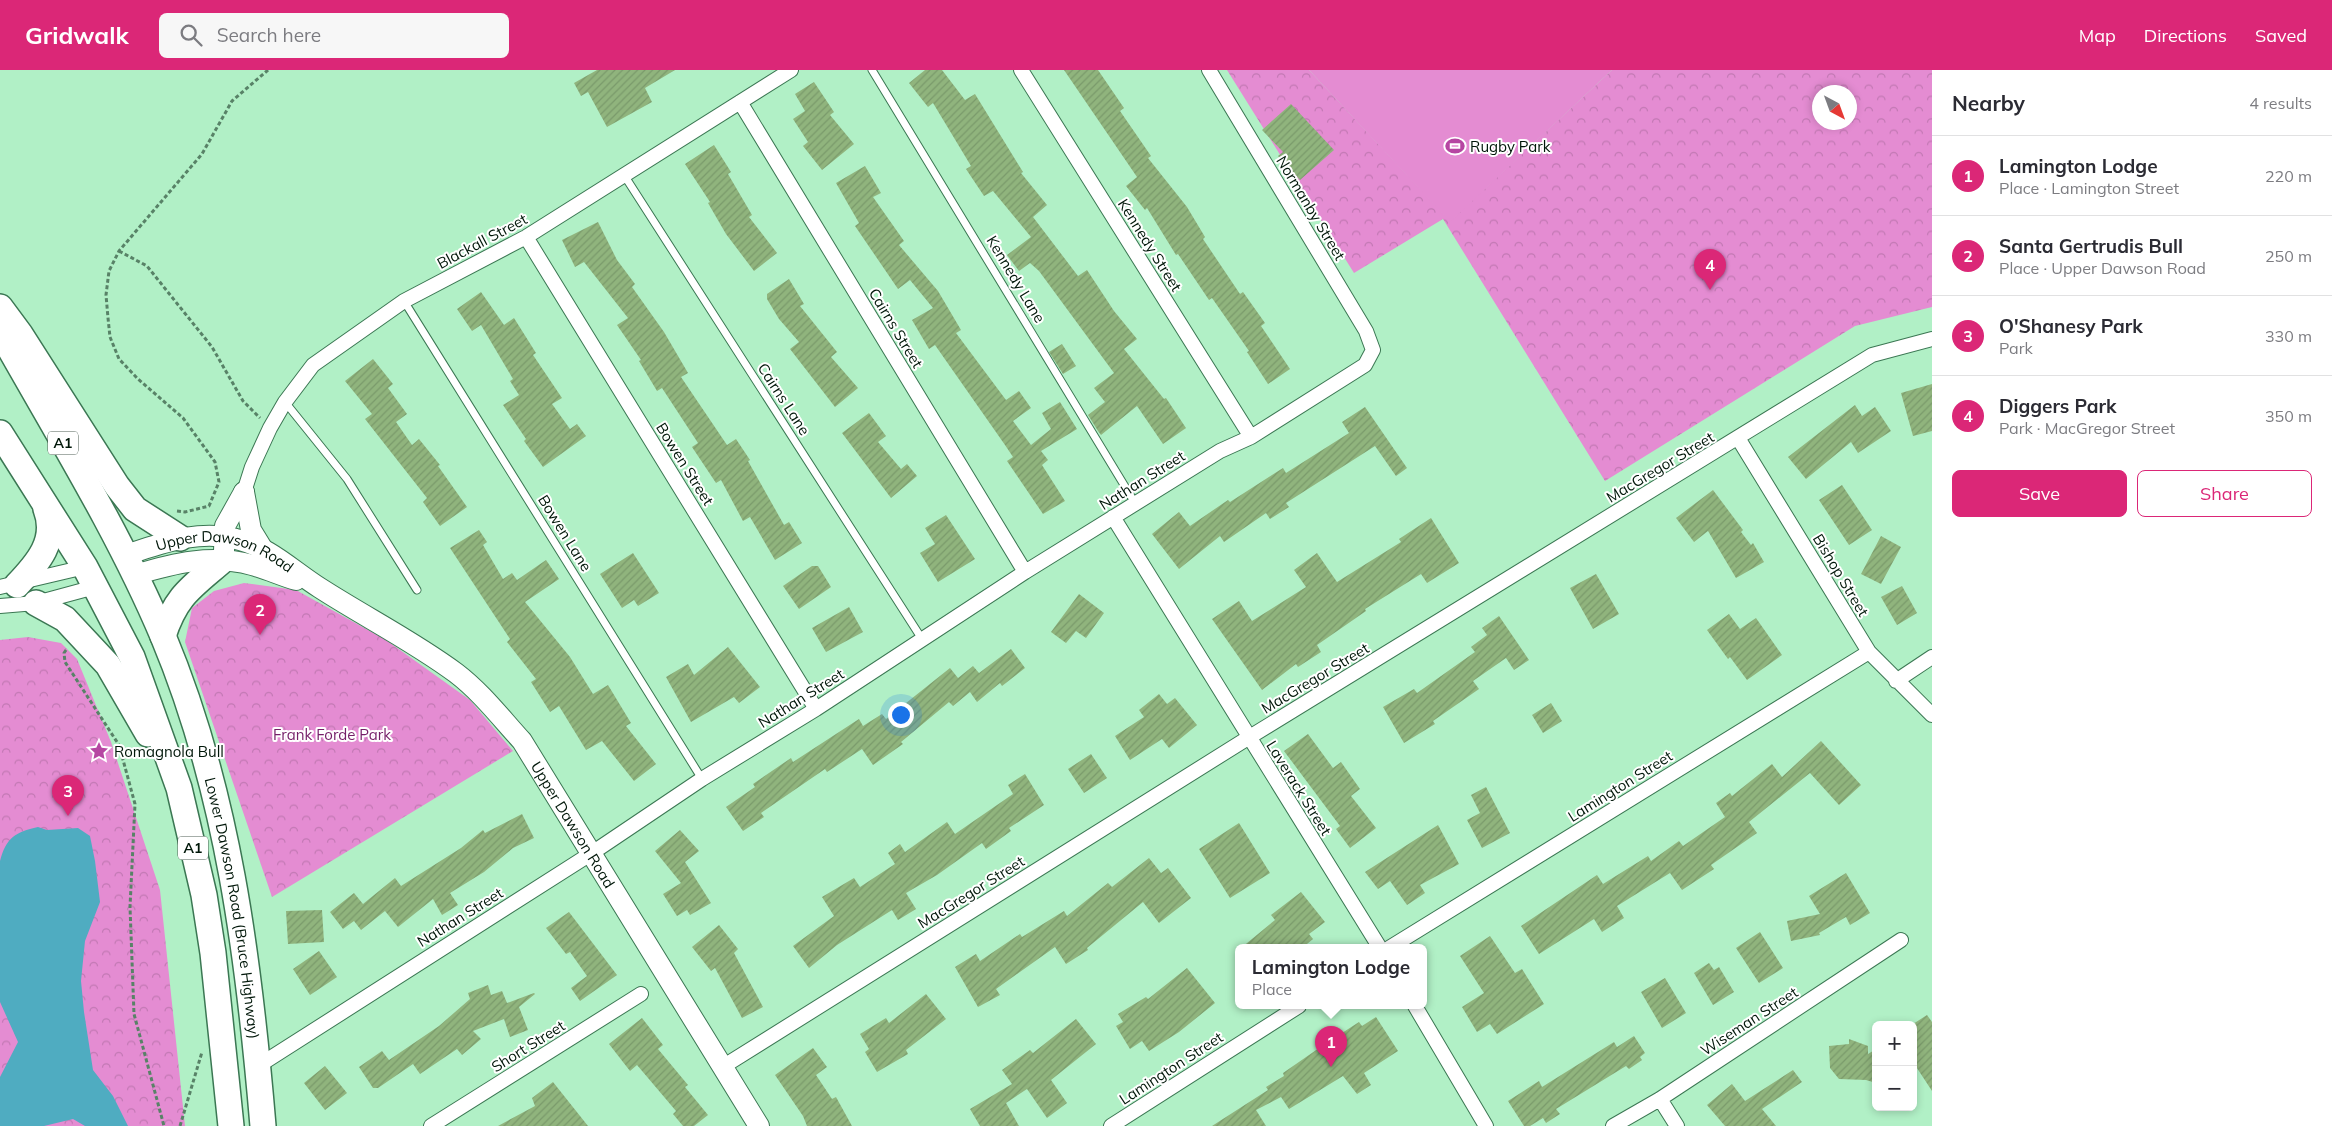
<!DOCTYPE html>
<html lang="en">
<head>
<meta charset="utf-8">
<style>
	body { margin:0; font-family:Mulish,sans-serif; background:#f7f7f7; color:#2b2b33 }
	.controls { position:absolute; right:15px; bottom:15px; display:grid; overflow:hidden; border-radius:8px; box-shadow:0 2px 8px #0003 }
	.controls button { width:45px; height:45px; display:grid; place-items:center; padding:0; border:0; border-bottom:1px solid #e1e1e2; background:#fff; color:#2b2b33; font:25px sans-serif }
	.compass { position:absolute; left:1812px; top:15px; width:45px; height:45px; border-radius:50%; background:#fff; box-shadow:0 2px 8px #0003; rotate:139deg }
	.you { position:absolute; left:900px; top:644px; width:18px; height:18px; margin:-12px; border:4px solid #fff; border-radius:50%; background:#1a73e8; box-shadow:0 0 0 8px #1a73e833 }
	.badge { display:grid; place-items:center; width:32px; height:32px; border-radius:50%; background:#db2777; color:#fff; font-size:16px; font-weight:700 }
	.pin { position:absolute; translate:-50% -41px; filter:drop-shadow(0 1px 2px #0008) }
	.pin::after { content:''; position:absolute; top:26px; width:18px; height:15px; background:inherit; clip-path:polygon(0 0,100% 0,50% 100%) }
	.popup { position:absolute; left:1235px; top:874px; width:192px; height:65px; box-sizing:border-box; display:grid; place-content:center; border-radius:8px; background:#fff; filter:drop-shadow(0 1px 4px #0005); font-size:16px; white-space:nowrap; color:#7c7c81 }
	.popup b { font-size:19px; color:#2b2b33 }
	.popup::after { content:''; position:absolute; left:50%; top:100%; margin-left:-10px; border:10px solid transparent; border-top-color:#fff }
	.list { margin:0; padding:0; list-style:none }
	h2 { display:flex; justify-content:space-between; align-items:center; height:65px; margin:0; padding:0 20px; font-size:21px }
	h2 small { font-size:16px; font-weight:400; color:#7c7c81 }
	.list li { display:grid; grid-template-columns:32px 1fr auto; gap:15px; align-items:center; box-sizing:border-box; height:80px; padding:0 20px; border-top:1px solid #e1e1e2 }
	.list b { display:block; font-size:19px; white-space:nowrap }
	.list p { margin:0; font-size:16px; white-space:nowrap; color:#7c7c81 }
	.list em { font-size:16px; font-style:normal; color:#7c7c81 }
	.actions { display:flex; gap:10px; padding:15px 20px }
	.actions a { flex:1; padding:11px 0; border:1px solid #db2777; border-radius:8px; text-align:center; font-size:18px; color:#db2777 }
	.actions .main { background:#db2777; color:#fff }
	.icon { flex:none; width:28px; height:28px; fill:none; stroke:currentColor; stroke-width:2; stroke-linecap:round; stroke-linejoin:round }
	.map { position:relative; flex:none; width:1932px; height:1056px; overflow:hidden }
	header { display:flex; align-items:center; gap:30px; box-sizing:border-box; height:70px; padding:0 25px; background:#db2777; color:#fff }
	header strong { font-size:24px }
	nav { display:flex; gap:28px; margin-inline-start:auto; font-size:18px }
	.search { width:350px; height:45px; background:#f7f7f7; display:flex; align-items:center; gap:12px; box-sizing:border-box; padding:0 18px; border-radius:8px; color:#7c7c81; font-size:19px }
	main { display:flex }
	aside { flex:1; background:#fff }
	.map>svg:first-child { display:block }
</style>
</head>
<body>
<header>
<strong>Gridwalk</strong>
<div class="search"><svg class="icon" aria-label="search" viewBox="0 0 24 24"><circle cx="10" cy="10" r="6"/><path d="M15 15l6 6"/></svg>Search here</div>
<nav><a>Map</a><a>Directions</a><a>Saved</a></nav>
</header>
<main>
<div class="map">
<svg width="1932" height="1056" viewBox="0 0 1932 1056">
	<defs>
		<pattern id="park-crowns" width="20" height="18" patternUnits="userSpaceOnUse" patternTransform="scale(1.25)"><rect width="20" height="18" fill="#e48cd2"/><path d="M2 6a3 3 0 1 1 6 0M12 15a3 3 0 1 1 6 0" fill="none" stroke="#c278b3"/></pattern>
		<pattern id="building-hatch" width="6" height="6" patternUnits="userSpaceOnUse" patternTransform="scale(1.25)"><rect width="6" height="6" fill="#90b47d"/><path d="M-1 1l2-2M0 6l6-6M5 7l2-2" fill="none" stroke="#7a9a6b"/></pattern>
	</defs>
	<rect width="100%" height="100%" fill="#b1f0c6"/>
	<path fill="url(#park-crowns)" fill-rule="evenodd" d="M1227,0H1309L1450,151L1612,0H1932V237L1855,256L1605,411L1443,149L1354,203ZM1820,22H1850V52H1820Z
		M244,513L296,520L386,570L470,630L513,681L272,827L185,572L192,538L214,521Z
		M28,567L61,573L77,589L111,672L160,820L185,1056H0V570Z"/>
	<path fill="#e48cd2" d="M1309,0H1612L1450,152Z"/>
	<path fill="#4facc1" d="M38,757L47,760L78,758L90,766L95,791L100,832L85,871L81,911L84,942L93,1000L113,1026L128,1056H85L73,1049L44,1056H0V1007L18,972L0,932V791C6,768 15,762 38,757Z"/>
	<path fill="url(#building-hatch)" d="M597,0H675L645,18L652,32L607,57L588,22L581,26L574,13Z
		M925,0H942L965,30L975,24L1023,102L1021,103L1047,135L1033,147L1078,206L1087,200L1114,241L1137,269L1124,279L1164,329L1166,328L1186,358L1163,374L1137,336L1101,365L1098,361L1088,345L1105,332L1094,318L1114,303L1039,201L1030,193L1019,201L1007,185L1031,167L993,121L984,126L966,99L971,96L933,33L928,37L909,13Z
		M1064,0H1098L1124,38L1120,41L1151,86L1148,88L1187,137L1205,167L1203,169L1240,224L1243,222L1265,253L1261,256L1290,299L1268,314L1247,282L1249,281L1212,228L1209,230L1178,184L1176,185L1147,138L1145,140L1126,116L1137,107Z
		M814,12L834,42L830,45L854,74L822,100L803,76L808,72L793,49L805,41L795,24Z
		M1291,34L1334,80L1300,110L1278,86L1283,82L1262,60Z
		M714,75L731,102L728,104L752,145L749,147L777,183L754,201L726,164L708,133L710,132L685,94Z
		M865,96L881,123L873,127L904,171L899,175L938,221L961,260L956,263L1006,330L1019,321L1031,338L1013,351L1031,375L1051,359L1042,343L1060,332L1077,359L1041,381L1048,390L1042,395L1065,431L1043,444L1007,391L1013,387L1005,375L935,275L929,279L912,250L933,238L910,210L898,219L855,156L859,153L836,113Z
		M598,152L617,190L635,214L632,217L664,262L688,303L681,307L727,375L736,369L750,390L748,391L784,455L789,452L802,473L775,490L750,447L743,451L721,410L716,413L692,377L698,373L662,318L657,321L639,291L641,290L617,255L628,248L584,192L575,197L562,170Z
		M789,209L804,234L800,236L837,282L831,287L858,318L835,337L790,279L799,272L779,249L767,229V224Z
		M481,222L504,255L514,248L536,283L533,285L562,328L552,334L570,359L577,354L586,366L543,397L524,371L526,369L503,335L519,325L510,311L513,309L481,255L472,261L457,239Z
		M1062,274L1076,296L1063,304L1049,282Z
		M373,289L393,314L388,318L407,344L396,352L412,375L419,369L440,395L438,396L467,437L440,456L423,432L427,428L365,349L372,344L345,311Z
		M1932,314V361L1913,366L1901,323Z
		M1855,335L1862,346L1875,337L1891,361L1858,383L1851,372L1806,409L1788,387Z
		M1365,337L1407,398L1396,406L1375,376L1286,433L1289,437L1270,449L1266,443L1224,472L1220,466L1179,499L1152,464L1179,442L1190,456L1228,430L1230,432L1283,398L1286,403L1349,363L1342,352Z
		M869,343L886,366L878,372L901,399L907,394L917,406L891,428L842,363Z
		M1842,415L1872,460L1849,475L1819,430Z
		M1713,420L1743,460L1741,462L1751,475L1753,473L1764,492L1736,508L1708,461L1694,472L1676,448Z
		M946,445L975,489L938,512L920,483L935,474L925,458Z
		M1431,448L1459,493L1427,513L1421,504L1365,539L1366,541L1317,575L1321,582L1298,597L1296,594L1262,620L1212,549L1239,531L1252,551L1306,517L1294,500L1317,483L1337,512L1401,472L1399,469Z
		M479,460L487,472L483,475L503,509L512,503L517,510L546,490L559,509L525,532L570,587L593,624L608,615L631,653L626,656L656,694L634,711L602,671L586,680L559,636L550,642L531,612L536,609L507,572L510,569L450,478Z
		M1881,466L1901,477L1881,514L1861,504Z
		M633,483L659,523L638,536L634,530L622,538L600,504Z
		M812,496H818L831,517L799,539L783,516Z
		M1596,504L1619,544L1593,559L1570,518Z
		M1902,516L1917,543L1897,555L1881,527Z
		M1079,524L1104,543L1086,568L1076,561L1066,573L1051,562Z
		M849,537L863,562L826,582L812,558Z
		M1729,544L1740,559L1756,548L1782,585L1747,610L1730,587L1728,589L1707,560Z
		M1499,546L1529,590L1514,600L1506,588L1473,611L1479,619L1433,651L1435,654L1404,673L1383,637L1414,619L1417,623L1475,582L1471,577L1487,565L1482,558Z
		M728,577L760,617L739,633L734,627L691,652L666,607L688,594L694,605Z
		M1011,579L1025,598L1002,616L1000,613L977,632L970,622L953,636L949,632L901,672L903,674L873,695L862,679L827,702L825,699L761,743L764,747L743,761L726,737L755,717L753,714L791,688L793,692L859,649L863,656L882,644L886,649L950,598L958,608L973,596L979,603Z
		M1159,624L1167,634L1175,628L1197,655L1169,678L1162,669L1130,690L1115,666L1144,647L1139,640Z
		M1551,633L1562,651L1543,663L1532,645Z
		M1308,664L1333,698L1341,692L1360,719L1351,726L1376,758L1350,778L1336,759L1340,756L1284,681Z
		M1821,671L1861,715L1839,735L1810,703L1749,752L1757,763L1711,795L1714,799L1682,820L1670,803L1617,836L1624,848L1602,862L1594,849L1539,884L1521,856L1597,805L1603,814L1648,786L1651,791L1679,771L1683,776L1725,747L1716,733L1730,723L1732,726L1772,694L1782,707Z
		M1091,684L1107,708L1084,723L1068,699Z
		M1025,704L1044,735L1009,758L1011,761L986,779L982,773L937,805L906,823L916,839L898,850L892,840L837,875L809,898L793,876L834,846L822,827L854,808L860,817L895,794L888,783L900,774L905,782L947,752L955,764L1013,724L1008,715Z
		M1486,717L1510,763L1482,778L1467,750L1480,743L1471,725Z
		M522,744L534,768L513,778L484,802L450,823L458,835L442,845L433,829L398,857L385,841L361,860L354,851L343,859L330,842L354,823L363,834L395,808L401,816L461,778L483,760L485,763Z
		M1239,753L1270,803L1230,828L1199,779Z
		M1438,755L1459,794L1420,815L1425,823L1407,835L1390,811L1378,819L1365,802Z
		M680,760L699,781L685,792L711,833L690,845L687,840L677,846L663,824L681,813L655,781Z
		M1149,788L1161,803L1168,798L1191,828L1159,853L1143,832L1087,878L1088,880L1066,894L1055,877L996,919L1000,925L978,937L955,897L976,884L980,891L1020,864L1022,867L1064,841L1067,846L1108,813L1112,817Z
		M1846,803L1870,843L1850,855L1846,847L1819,863L1820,865L1791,871L1787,851L1820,844L1809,826Z
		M1301,822L1325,852L1309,864L1313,869L1302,878H1241L1275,850L1271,845Z
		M322,840L324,872L288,874L286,841Z
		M569,842L617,905L580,931L571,918L587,906L570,882L566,884L546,858Z
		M719,855L738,879L734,883L763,937L742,948L715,898L711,901L692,877Z
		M1760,862L1783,898L1759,913L1736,878Z
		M1490,866L1515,903L1522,899L1544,934L1497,964L1490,954L1477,962L1462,937L1484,923L1460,886Z
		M319,881L337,907L310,925L293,899Z
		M1709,893L1714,900L1719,897L1734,922L1713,935L1694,903Z
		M1187,898L1215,933L1179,962L1149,981L1142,971L1130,979L1116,956L1123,952L1118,944L1146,927L1148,929Z
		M1665,908L1686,943L1662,958L1641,922Z
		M488,915L491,925L502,921L507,933L534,923L535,924L519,937L528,960L510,967L504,949L473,961L481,969L462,985L457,979L420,1004L413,994L378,1018H373L359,997L382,981L389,990L439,956L470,929L468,923Z
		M926,924L946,949L906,980L908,984L877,1002L865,982L869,979L860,964L886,948L889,953Z
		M1927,945L1932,952V1021L1913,992V954Z
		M1376,947L1398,981L1364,1003L1371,1015L1357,1024L1343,1006L1289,1039L1281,1027L1256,1040L1266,1056H1212L1268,1020L1266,1017L1284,1006L1283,1003L1322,976L1359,952L1362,956Z
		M642,948L663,975L658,979L688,1015L685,1017L708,1045L694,1056H683L673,1044L676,1041L637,995L630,1001L609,974Z
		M1076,949L1096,974L1051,1010L1067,1033L1047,1048L1027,1019L1006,1033L1019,1056H980L970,1039L1012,1014L1002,1000L1030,980L1033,983Z
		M1634,966L1645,983L1640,987L1642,990L1629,999L1626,996L1556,1039L1560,1044L1546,1053L1543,1048L1530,1056H1524L1508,1031L1539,1011L1542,1017L1614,972L1617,977Z
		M1849,969L1868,976V984L1876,979V1013L1866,1010L1839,1009L1830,998L1829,976L1849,974Z
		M813,978L827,997L816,1005L832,1029L836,1027L852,1056H807L803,1046L775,1005Z
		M325,996L347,1023L325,1040L304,1013Z
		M1793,1000L1802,1012L1762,1039L1776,1056H1725L1707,1035L1732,1014L1745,1031Z
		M553,1012L588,1056H498L535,1036L532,1028Z"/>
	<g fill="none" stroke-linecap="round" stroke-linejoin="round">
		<g stroke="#3b7753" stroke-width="9">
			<path id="lane" d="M872,0L1135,433
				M624,105L922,569
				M404,231L702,709
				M285,332L347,409L417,520"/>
		</g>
		<g stroke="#3b7753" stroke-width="16">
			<path id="street" d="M1021,0L1251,367
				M740,32L1025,502
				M526,167L816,639
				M1738,368L1869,582L1932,645
				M244,422L252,397L270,358L285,332L313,295L404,231L526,167L791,0
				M1113,447L1380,878
				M0,517L85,497
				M0,536L36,533L95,517
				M1896,611L1932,587
				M1389,878L1869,582
				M1415,936L1486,1056
				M258,996L592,783L702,709L816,639L1025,502L1220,381L1251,367L1365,295L1373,280L1366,261L1209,0
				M724,996L1248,668L1872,285L1932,269
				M1660,1029L1677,1056
				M431,1056L641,924
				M1111,1056L1299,936
				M1613,1056L1660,1029L1901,870"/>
		</g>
		<g stroke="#3b7753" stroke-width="22">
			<g id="secondary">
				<path d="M244,422L251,460L262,478"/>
				<path d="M224,481L225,456L244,422"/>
				<path id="s1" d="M125,485C161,474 197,459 236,469C268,476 293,501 320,518C365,547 413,571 456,603C481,622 501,648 522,671L759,1056"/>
				<path d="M135,505C174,493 212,484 252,495C267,499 282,506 296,510"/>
			</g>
		</g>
		<g stroke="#3b7753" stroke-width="28">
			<g id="highway">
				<path d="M0,237L20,264L117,416L135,439L180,468"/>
				<path id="s2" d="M0,261C56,361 118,460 163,566C228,721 249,889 263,1056"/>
				<path d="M0,363L85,497L132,587L179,718L204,825L213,883L231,1056"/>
				<path d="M17,515C38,493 58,470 46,439"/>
				<path d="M36,533L65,549L108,595L148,664"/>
				<path d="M163,566C176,525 192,517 223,490"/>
			</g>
		</g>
		<path stroke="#588267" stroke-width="3" stroke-dasharray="4 2.5" stroke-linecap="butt" d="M119,181L147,196L163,216L212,277L243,331L260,348
			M177,441L185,442L209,436L219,412L215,392L183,348L138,309L119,289L110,267L108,248L106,225L109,201L119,181L202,84L232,31L268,0
			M66,580L64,583L65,592L119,675L135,734L130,837L134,944L164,1056
			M180,1056L202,982"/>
		<use href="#lane" stroke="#fff" stroke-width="7"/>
		<use href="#street" stroke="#fff" stroke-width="14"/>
		<use href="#secondary" stroke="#fff" stroke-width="20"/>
		<use href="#highway" stroke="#fff" stroke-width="25"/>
	</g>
	<defs>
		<g id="stadium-bare" transform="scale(1.5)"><path d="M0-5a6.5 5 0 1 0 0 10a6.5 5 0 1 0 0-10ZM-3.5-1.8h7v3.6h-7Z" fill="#b646a2" stroke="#fff" stroke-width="2.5" paint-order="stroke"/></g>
		<g id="sight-bare" transform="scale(1.5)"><path d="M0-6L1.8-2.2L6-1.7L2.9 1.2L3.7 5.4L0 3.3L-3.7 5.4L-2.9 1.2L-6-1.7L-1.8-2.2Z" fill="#b646a2" stroke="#fff" stroke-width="2.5" paint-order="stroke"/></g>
	</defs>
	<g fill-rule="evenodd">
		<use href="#stadium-bare" x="1455" y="76"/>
		<use href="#sight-bare" x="99" y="681"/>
	</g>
	<g text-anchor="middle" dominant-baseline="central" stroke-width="4" stroke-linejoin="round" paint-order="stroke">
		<g fill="#fff" stroke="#4c5d53" stroke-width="1">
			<rect x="48" y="361.5" width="30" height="23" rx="4"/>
			<rect x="178" y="766.5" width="30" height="23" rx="4"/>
		</g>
		<g font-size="14" font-weight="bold" fill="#001709">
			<text x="63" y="373">A1</text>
			<text x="193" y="778">A1</text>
		</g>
		<g font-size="15" fill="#001709" stroke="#fff" text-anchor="start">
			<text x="1470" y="76">Rugby Park</text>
			<text x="114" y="681">Romagnola Bull</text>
		</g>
		<g font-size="15" fill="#001709" stroke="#fff">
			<text transform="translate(1311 138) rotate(59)">Normanby Street</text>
			<text transform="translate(482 171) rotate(-28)">Blackall Street</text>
			<text transform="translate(1150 175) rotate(58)">Kennedy Street</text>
			<text transform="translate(1016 209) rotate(59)">Kennedy Lane</text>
			<text transform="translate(896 258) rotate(59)">Cairns Street</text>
			<text transform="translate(784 329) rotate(57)">Cairns Lane</text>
			<text transform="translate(685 394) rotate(58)">Bowen Street</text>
			<text transform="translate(1660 397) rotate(-31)">MacGregor Street</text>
			<text transform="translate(1142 410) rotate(-32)">Nathan Street</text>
			<text transform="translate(565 463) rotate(58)">Bowen Lane</text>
			<text stroke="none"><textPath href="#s1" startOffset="105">Upper Dawson Road</textPath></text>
			<text transform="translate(1841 505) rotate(59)">Bishop Street</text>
			<text transform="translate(1315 608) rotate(-31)">MacGregor Street</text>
			<text transform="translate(801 628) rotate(-32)">Nathan Street</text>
			<text transform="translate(1620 716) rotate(-32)">Lamington Street</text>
			<text transform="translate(1299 718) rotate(58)">Laverack Street</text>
			<text stroke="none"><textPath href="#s1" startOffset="565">Upper Dawson Road</textPath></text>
			<text transform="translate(971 822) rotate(-32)">MacGregor Street</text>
			<text stroke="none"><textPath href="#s2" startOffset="628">Lower Dawson Road (Bruce Highway)</textPath></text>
			<text transform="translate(460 847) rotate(-32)">Nathan Street</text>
			<text transform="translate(1749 951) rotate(-33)">Wiseman Street</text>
			<text transform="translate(528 976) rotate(-32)">Short Street</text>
			<text transform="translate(1171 998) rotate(-33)">Lamington Street</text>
		</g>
		<g font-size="15" fill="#751e68" stroke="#fff">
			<text x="332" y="664">Frank Forde Park</text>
		</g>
	</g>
</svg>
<div class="controls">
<button>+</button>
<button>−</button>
</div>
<svg class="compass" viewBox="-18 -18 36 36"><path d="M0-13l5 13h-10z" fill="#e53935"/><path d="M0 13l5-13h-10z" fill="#7c7c81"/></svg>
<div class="you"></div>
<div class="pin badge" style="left:1331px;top:997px">1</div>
<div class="popup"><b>Lamington Lodge</b>Place</div>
<div class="pin badge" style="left:260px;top:565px">2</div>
<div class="pin badge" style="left:68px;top:746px">3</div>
<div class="pin badge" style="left:1710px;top:220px">4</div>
</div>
<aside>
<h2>Nearby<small>4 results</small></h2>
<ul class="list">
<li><span class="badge">1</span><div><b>Lamington Lodge</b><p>Place · Lamington Street</p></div><em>220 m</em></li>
<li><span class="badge">2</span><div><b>Santa Gertrudis Bull</b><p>Place · Upper Dawson Road</p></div><em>250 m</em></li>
<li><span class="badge">3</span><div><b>O'Shanesy Park</b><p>Park</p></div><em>330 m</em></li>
<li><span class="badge">4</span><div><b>Diggers Park</b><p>Park · MacGregor Street</p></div><em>350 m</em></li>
</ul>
<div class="actions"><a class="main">Save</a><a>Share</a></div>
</aside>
</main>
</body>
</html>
